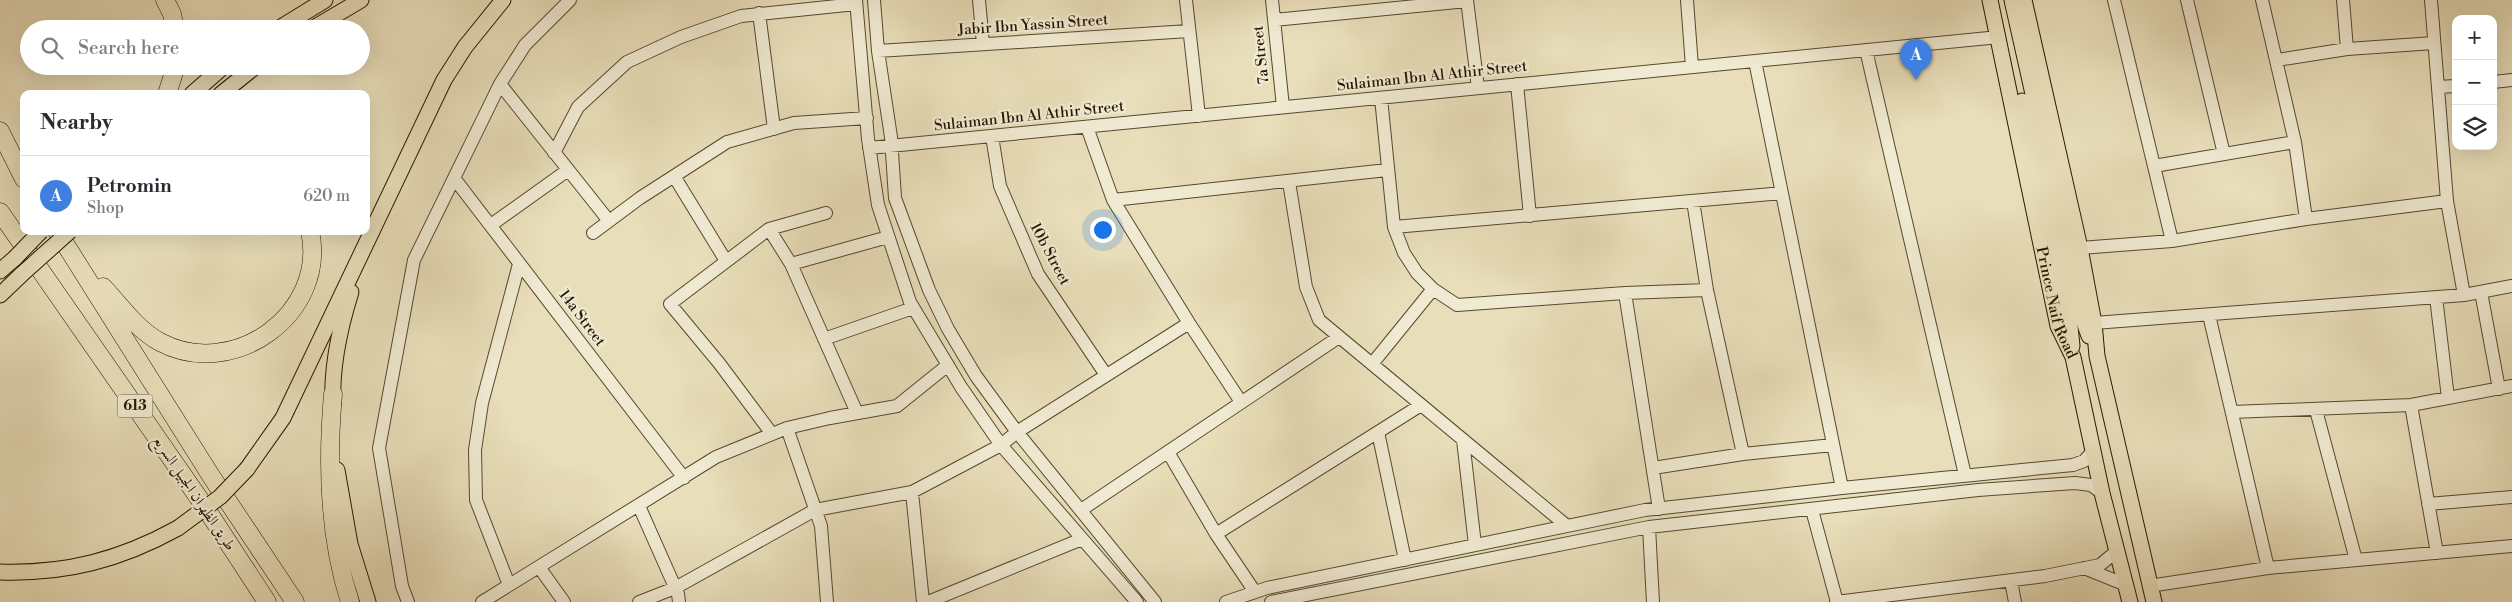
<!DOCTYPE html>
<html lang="en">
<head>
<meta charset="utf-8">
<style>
	body { margin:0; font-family:"Libre Bodoni",Amiri,serif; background:#f2f2f3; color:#2b2b33 }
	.controls { position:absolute; right:15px; top:15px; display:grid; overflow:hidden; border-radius:10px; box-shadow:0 5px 20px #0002 }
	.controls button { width:45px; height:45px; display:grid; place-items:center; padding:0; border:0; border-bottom:1px solid #e1e1e2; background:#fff; color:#2b2b33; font:25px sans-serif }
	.you { position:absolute; left:1102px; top:229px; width:18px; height:18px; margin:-12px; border:4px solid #fff; border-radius:50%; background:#1a73e8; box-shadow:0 0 0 8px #1a73e833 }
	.badge { display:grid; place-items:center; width:32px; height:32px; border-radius:50%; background:#8f2418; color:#fff; font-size:16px; font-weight:700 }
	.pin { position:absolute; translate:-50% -41px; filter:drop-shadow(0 1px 2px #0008) }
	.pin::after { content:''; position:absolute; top:26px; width:18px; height:15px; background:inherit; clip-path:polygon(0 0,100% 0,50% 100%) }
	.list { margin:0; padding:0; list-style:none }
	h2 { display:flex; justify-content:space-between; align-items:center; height:65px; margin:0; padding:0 20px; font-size:21px }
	h2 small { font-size:16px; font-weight:400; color:#7c7c81 }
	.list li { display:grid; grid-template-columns:32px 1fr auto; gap:15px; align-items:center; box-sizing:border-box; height:80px; padding:0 20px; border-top:1px solid #e1e1e2 }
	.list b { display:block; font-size:19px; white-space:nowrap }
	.list p { margin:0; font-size:16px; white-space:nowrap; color:#7c7c81 }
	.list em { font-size:16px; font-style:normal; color:#7c7c81 }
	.icon { flex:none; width:28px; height:28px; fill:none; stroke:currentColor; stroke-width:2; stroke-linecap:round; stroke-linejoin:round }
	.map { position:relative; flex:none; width:2512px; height:602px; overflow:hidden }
	.search { position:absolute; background:#fff; box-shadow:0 5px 20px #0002; left:20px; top:20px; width:350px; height:55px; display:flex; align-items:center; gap:12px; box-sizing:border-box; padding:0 18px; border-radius:28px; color:#7c7c81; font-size:19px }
	.panel { position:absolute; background:#fff; box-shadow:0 5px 20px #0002; left:20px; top:90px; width:350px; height:145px; border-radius:10px }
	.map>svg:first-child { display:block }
</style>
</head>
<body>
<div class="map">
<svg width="2512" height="602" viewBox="0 0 2512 602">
	<rect width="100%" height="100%" fill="#e8deb9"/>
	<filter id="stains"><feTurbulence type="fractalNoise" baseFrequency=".004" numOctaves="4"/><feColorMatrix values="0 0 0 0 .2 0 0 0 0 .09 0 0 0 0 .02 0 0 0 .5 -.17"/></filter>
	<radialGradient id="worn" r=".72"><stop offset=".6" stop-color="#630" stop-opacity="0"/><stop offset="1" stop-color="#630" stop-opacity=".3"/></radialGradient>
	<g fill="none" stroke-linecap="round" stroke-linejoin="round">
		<g stroke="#56482e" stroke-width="14">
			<path id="minor" d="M856,0L868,139L878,205L910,302L961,387L1001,445L1137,602
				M874,0L878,51L891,137L895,198L929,290L948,329L976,376L1017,432L1155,602
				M979,0L983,44
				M1186,0L1199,116
				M1272,0L1283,107
				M1467,0L1478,88
				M1687,0L1692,67
				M2114,0L2172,241
				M2187,0L2224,154
				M2262,0L2295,142L2306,219
				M2343,0L2347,49
				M2431,0L2447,201L2464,295
				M759,13L774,129
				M1274,20L1467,1
				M1866,50L1965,475
				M878,51L1189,31
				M2277,60L2347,49L2434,43
				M1755,61L1842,488
				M2493,82L2512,80
				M500,84L609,221
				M1517,84L1530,216
				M2438,87L2456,86
				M1381,98L1394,227L1404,253L1417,273L1433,289L1457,305L1625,293L1707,290
				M1087,127L1113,200L1189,323L1241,402
				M992,136L1000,186L1038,274L1106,375
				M869,148L1999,37
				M554,153L578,107L627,62L681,37L741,16L856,4
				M2154,166L2295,142
				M674,176L726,261
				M454,178L684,478
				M1289,182L1306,287L1319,320L1567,526
				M1113,200L1387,170
				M1693,201L1707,290L1743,454
				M491,225L568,170
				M1394,227L1782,193
				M769,229L791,264L857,413
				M593,233L640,198L727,142L794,123L867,118
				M2080,248L2172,241L2306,219L2447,201
				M791,264L888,237
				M2481,292L2499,389
				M1625,293L1659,509
				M2436,297L2448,398
				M2209,315L2268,568
				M2094,323L2464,295L2512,286
				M824,339L913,308
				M1372,364L1433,289
				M2411,405L2437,553
				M2316,410L2356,560
				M2232,412L2411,405L2512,386
				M787,428L821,526L827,602
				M1378,432L1405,560
				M772,434L719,363L670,304L769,229L826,213
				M1463,440L1475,545
				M1168,452L1216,534L1255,592
				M1653,468L1743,454L1833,445
				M912,492L923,602
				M2428,504L2512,497
				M639,506L678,594L679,602
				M1081,510L1339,337
				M1812,510L1837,602
				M1649,527L1653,602
				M1216,534L1421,405
				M539,567L564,602
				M2084,568L2126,585
				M2011,581L2015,602
				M509,585L476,500L475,450L482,403L519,264
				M2149,586L2268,568L2512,546
				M408,602L402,586L379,448L414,260L500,84L525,45L570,0
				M482,602L716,457L787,428L830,418L897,406L948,365
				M639,602L675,588L815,510L912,492L1001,445L1017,432L1189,323
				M928,602L1082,539
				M1226,602L1267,588L1645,510L1842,488L2073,465L2084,461L2094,450
				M1271,602L1649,527L1978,490L2075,483L2091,485L2102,493
				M1836,602L2045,576L2100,565L2118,550"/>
		</g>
		<g stroke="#261600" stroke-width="17">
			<g id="major">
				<path id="s1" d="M1990,0L2058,326L2073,357L2102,493L2130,602"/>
				<path d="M2012,0L2084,322L2089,336"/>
				<path d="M2024,0L2080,248L2094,323L2097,356L2154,602"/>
				<path d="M278,29L325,0"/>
				<path d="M312,29L361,0"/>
				<path d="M192,94L224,66"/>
				<path d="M221,94L256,66"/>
				<path d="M2022,101C2040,182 2065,264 2072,346"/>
				<path d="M0,271L15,258"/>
				<path d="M0,295L22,274"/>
				<path d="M333,405C331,367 340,327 351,292"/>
				<path d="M247,469L283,418L444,80L465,47L503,0"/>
				<path d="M337,470L350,544L368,602"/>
				<path d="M0,572C66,574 120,560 178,528"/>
			</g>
		</g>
		<g stroke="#261600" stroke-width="19">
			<path id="highway" d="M165,0L172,14L175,29
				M167,94L176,66
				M0,131L24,179
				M0,212L205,507L267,602
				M57,231L211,476L295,602
				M103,287C121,306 137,330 160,342C233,381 328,314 310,231
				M333,394C327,463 328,535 350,602"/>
		</g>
		<use href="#minor" stroke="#f0ead2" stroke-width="12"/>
		<use href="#major" stroke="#e8deb9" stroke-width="15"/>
		<use href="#highway" stroke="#e8deb9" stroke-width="18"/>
		<g stroke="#261600" stroke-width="17" stroke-linecap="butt">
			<path id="major-bridge" d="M15,258L41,231
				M22,274L70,231
				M178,528L220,497L247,469"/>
		</g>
		<use href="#major-bridge" stroke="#e8deb9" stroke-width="15"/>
	</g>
	<g text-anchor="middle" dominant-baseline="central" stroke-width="4.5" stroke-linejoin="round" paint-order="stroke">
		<rect fill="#f0ead2" stroke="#63563f" stroke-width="1" x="117.5" y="394.5" width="35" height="23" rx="4"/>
		<g font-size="14" font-weight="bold" fill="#261600">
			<text x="135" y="406">613</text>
		</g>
		<g font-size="15" fill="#261600" stroke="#f0ead2">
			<text transform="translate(1033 25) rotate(-4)">Jabir Ibn Yassin Street</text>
			<text transform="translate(1261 55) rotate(-96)">7a Street</text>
			<text transform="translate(1432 76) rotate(-6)">Sulaiman Ibn Al Athir Street</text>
			<text transform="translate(1029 116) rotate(-6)">Sulaiman Ibn Al Athir Street</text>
			<text transform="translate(1050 254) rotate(62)">10b Street</text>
			<text stroke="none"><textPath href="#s1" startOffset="310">Prince Naif Road</textPath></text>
			<text transform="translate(582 318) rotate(53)">14a Street</text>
			<text transform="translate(194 493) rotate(56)">طريق الظهران الجبيل السريع</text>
		</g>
	</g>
	<rect width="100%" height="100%" filter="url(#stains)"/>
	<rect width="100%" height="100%" fill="url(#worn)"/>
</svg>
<div class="controls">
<button>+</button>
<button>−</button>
<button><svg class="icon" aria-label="layers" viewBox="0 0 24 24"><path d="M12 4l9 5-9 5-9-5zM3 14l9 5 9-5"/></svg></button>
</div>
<div class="you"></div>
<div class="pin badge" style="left:1916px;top:80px;background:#3f7fe0">A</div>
<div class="search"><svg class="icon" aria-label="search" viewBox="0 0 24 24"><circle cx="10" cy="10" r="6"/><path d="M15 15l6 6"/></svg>Search here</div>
<section class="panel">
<h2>Nearby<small></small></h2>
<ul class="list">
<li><span class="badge" style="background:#3f7fe0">A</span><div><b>Petromin</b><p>Shop</p></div><em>620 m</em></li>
</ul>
</section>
</div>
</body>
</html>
